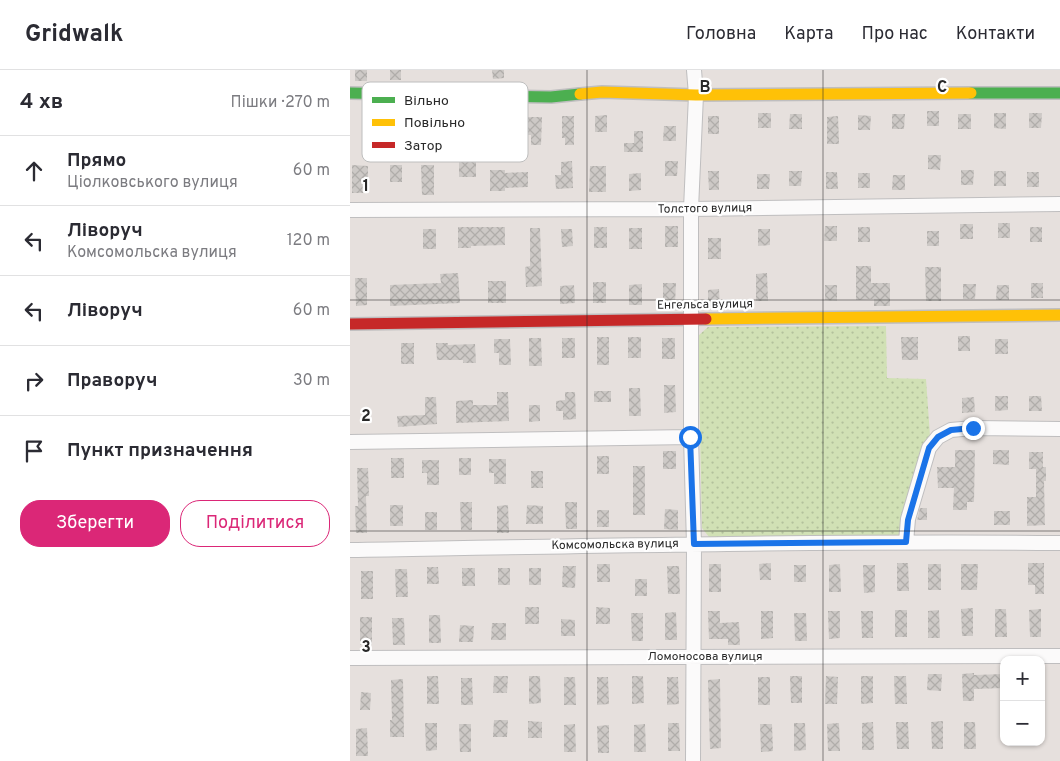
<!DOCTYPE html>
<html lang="uk">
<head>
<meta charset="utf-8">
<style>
	body { margin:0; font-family:Overpass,sans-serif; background:#f7f7f7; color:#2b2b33 }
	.controls { position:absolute; right:15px; bottom:15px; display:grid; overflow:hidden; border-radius:10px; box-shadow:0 1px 4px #0004 }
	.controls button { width:45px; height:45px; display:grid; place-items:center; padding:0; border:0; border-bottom:1px solid #e1e1e2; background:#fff; color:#2b2b33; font:25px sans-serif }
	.stop { position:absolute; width:15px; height:15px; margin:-11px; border:4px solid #1a73e8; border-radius:50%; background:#fff }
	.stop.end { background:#1a73e8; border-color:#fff; box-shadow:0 1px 5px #0008 }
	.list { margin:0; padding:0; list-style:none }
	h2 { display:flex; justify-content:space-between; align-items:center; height:65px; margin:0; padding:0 20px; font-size:21px }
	h2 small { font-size:16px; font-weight:400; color:#7c7c81 }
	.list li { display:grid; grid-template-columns:32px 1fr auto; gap:15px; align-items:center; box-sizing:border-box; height:70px; padding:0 20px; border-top:1px solid #e1e1e2 }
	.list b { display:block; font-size:19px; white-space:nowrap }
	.list p { margin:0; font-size:16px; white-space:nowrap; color:#7c7c81 }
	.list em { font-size:16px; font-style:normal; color:#7c7c81 }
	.actions { display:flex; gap:10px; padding:15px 20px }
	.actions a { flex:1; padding:11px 0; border:1px solid #db2777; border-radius:20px; text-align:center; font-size:18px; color:#db2777 }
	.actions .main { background:#db2777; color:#fff }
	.icon { flex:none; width:28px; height:28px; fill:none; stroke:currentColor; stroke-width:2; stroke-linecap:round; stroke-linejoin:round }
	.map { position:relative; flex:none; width:710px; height:691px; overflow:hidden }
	header { display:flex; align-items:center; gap:30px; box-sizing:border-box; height:70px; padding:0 25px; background:#fff; border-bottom:1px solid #e1e1e2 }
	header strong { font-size:24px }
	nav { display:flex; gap:28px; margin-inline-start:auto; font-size:18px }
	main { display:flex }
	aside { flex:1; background:#fff }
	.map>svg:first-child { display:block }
</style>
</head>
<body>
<header>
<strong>Gridwalk</strong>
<nav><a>Головна</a><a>Карта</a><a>Про нас</a><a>Контакти</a></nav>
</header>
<main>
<aside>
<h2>4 хв<small>Пішки · 270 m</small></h2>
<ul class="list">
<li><svg class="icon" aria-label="ahead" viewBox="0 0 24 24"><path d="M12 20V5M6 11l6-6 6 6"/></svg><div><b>Прямо</b><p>Ціолковського вулиця</p></div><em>60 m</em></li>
<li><svg class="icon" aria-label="left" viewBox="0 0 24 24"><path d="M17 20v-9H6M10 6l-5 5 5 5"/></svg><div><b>Ліворуч</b><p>Комсомольска вулиця</p></div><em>120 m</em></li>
<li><svg class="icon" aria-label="left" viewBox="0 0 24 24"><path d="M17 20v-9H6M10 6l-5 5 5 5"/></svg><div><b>Ліворуч</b></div><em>60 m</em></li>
<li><svg class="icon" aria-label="right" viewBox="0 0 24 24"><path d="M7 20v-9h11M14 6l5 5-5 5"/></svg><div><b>Праворуч</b></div><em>30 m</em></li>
<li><svg class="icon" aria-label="arrive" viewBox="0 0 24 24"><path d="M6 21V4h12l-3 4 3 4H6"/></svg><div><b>Пункт призначення</b></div></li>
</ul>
<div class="actions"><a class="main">Зберегти</a><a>Поділитися</a></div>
</aside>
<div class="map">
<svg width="710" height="691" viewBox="0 0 710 691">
	<defs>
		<pattern id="grass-dots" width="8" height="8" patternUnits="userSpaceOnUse" patternTransform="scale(1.25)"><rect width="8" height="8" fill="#d1e1b5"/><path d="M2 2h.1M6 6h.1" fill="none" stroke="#b3c19c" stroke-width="1.8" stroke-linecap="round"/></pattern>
		<pattern id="building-cross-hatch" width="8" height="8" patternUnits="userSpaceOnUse" patternTransform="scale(1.25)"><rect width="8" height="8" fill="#cdc9c6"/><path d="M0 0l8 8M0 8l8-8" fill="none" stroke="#b0adaa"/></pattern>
	</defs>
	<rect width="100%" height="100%" fill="#e6e0dd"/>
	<path fill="url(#grass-dots)" d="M536,256L537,308L576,309L580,366L549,466L359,467L352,458L348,266L358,257Z"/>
	<path fill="url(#building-cross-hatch)" d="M5,0H17V11H5Z
		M40,0H51V10H40Z
		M142,0H154V8L143,9Z
		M577,41H589V56H577Z
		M408,43H421V58H408Z
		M644,43H656V59L644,58Z
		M679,43H692L691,58H679Z
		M440,44H452V59H439Z
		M542,44H555L554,59H542Z
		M608,44H621V59H608Z
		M257,45V62H245V46Z
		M508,45L521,46L520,60H508Z
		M212,46H224V75H215V68H212Z
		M358,46H369V64H358Z
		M488,46L489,74H477V47Z
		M178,47H192L191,75H181V65H177Z
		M314,56H326V71H313Z
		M284,61H293V82H274V73H284Z
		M578,85H591L590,100L578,99Z
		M109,90H126V107H109Z
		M222,91L223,118L206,119L205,105H211V92Z
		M315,91H328L327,106H315Z
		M2,95L18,96V123H2Z
		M40,95H52V112H40Z
		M71,95H84V125H72Z
		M240,96H256V122H239Z
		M140,100H155V103L178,102V117L155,118V121H140Z
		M611,100H624L623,115H611Z
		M358,101H369V120H359Z
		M439,101H452L451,116H439Z
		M644,101H656V116H644Z
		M476,102H487L488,119H476Z
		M677,102H689V117H677Z
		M291,103V120L279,121V104Z
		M508,103H520V118H508Z
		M407,104H420L419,119H407Z
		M543,105H555V120H542Z
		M648,153H660V168H648Z
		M610,154H623V169H610Z
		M315,156H328V177H315Z
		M475,156H487V171H474Z
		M108,157H155V175L121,176V178H108Z
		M244,157H257V178H244Z
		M508,157H520V172H508Z
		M680,157H692V172H680Z
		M180,158H190L192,216L176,217L175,197L180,196Z
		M279,158H292V179H279Z
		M73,159H86V179H73Z
		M211,159H222L223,176L212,177Z
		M408,159H420V175L408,176Z
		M577,161H589V176H577Z
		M358,168H371V189H358Z
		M506,196H521V213H540V236H524V229L506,230Z
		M575,197H591V231H576Z
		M108,203L110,233L40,236V215L91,213L90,204Z
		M417,203L418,231H406V204Z
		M5,208H17V235L6,236Z
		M138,211H156V233H138Z
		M243,212H256V233H243Z
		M313,213H326L325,234H313Z
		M681,213H693V228H681Z
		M292,214V235H279V215Z
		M613,214H626L625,229H613Z
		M224,215L225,233L210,234V216Z
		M475,215H487V231L475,230Z
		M647,215H659V230H646Z
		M369,219L370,236L358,237V220Z
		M608,266H620V281H608Z
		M247,267H259V295H247Z
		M278,267H291V288H278Z
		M551,267H568V290H552Z
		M179,268H191L192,296H179Z
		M212,268H225V288H212Z
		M312,268H325V289H312Z
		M144,269H160L161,295H149V283H144Z
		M645,269H658V284H645Z
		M51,273H64V294H51Z
		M86,273H98V275L125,274L126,293H113V290H87Z
		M314,315H325L326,342L314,343Z
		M279,318H290L291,346H279Z
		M244,321H261V332H244Z
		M147,322H158L159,351L106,353V331L123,330V335H147Z
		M215,322H225L226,349L213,350V341H206V331L215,330Z
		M645,326H658V340L645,341Z
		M679,326H691L692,341H679Z
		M75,327H86L87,354L48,357L47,346L75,345Z
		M624,327L625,342L612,343V328Z
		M179,335H190V351L179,352Z
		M605,380H625L624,432H617V440H603L604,418H588L587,397H605Z
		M643,380H659V395L643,394Z
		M313,381H326V399H313Z
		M679,382H693V397H696V411H694L695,455L677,456V427H686V399H679Z
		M247,386H259V404H247Z
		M41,388H54V408H41Z
		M109,388H121V405H109Z
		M139,389H156V414H144V403H139Z
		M72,390H89V415H77V403H72Z
		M283,396H295V445H283Z
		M7,398H18L19,426H16L17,463H6L5,436H8Z
		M181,401H193V418H181Z
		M110,432H122V460H111Z
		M215,432H227V459H216Z
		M40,435H53V456H40Z
		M158,435L159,463H147V436Z
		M177,435L193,436V454H176Z
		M570,438H577V450H567Z
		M315,439L328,440V460L314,459Z
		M247,440H259V457H247Z
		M644,441H660V455H644Z
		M75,442H87V460H75Z
		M421,493V510H410L409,494Z
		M547,493H558L559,521H547Z
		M678,493H694V524H685V515H678Z
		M247,494H260V512H247Z
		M359,494H371V522H359Z
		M490,494L491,522H479V495Z
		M578,494H591V520H578Z
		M611,494H628L627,520H611Z
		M444,495H456V512H444Z
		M513,495H525V522L514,523Z
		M213,496H226L225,518L212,517Z
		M317,496H329L330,524H318Z
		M77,497H88L89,514H77Z
		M112,498H125V516H112Z
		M148,498H160V515H148Z
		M179,498H191V515H179Z
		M45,499H57L58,527H46Z
		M11,501H23V529H11Z
		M285,509H297V526H285Z
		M175,537H189V554H175Z
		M246,537L260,538V554H246Z
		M623,538V566H612L611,539Z
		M645,539H656L657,567H645Z
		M691,539V567H680L679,540Z
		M545,540H557V567H545Z
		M589,540L590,568H578V541Z
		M358,541H370V553L389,552L390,575H378V569H359Z
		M411,541H423V568L411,569Z
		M478,541H490V568L479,569Z
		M511,541H523V568H512Z
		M326,542L327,570H315V543Z
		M281,543H293V571H282Z
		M444,543H456L457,571H445Z
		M79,545H90L91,573H79Z
		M10,547H22V575H10Z
		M42,548H54L55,575H43Z
		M211,549L225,550V566H211Z
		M142,553H156V570H141Z
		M110,555L124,556L123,572H109Z
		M624,603V605L654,604V618L624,619V631H613L612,604Z
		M578,604H592L591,621L577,620Z
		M77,606H88L89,634H77Z
		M144,606H158L157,623H143Z
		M179,606H190L191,633L179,634Z
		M282,606H293L294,633L282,634Z
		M440,606H452V633H441Z
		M476,606L488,607L487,634H475Z
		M511,606H523V633L511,634Z
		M544,606H556L557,634H545Z
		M214,607H225L226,635H214Z
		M247,607H258L259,634L247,635Z
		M317,607H328L329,634L317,635Z
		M408,607H420V635H408Z
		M111,608H122L123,635H111Z
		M53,609L54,667H40V650H42L41,610Z
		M370,609L371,678L360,679L358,610Z
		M11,622L21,623L20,640H10Z
		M144,650H158L157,667H143Z
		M178,651L192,652V668H178Z
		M593,651V679H582L581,652Z
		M523,652L524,680H512V653Z
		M546,652H558L559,679H547Z
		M614,652H625L626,679H614Z
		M75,653H87V680L76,681Z
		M318,653H329L330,681H318Z
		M444,653H455L456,680L444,681Z
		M489,653L490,681H478L477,654Z
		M109,654H121V682H110Z
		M225,654L226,682H214V655Z
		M295,654L296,682H284V655Z
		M410,654H422L423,681L411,682Z
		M259,655V683H248L247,656Z
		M17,658L18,686H6V659Z"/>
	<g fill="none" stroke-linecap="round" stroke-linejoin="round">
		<g stroke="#bfbebf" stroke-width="16">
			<path id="street" d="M0,140L341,139L710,134
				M0,372L341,367
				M556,472L558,449L579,378L588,367L601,360L623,358L710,359
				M0,480C237,476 473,471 710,473
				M0,588L710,586
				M343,691L344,474L341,367V139L346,25L344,0"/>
		</g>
		<g stroke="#bfbebf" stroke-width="14">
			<path id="fast" d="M0,23L201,27L230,24
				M621,23H710"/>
		</g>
		<g stroke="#bfbebf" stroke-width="14">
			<path id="slow" d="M230,24L252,22L346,25L621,23
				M356,249L710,245"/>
		</g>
		<g stroke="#bfbebf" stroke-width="14">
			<path id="jam" d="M0,254L356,249"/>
		</g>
		<use href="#street" stroke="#fbfafa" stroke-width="14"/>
		<use href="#fast" stroke="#4caf50" stroke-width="11"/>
		<use href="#slow" stroke="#ffc107" stroke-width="11"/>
		<use href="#jam" stroke="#c62828" stroke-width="11"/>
	</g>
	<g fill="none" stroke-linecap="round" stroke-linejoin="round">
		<path stroke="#1a73e8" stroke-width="6" d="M340,367L344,474L556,472L558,450L579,378L588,367L601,360L623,358"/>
	</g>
	<path fill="none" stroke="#282828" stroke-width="1" stroke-opacity="0.55" d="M237,0V691M473,0V691M0,230H710M0,461H710"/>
	<g text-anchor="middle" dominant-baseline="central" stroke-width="4.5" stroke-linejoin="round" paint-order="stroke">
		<g font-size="12" fill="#282828" stroke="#fff">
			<text transform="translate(355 139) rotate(-1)">Толстого вулиця</text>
			<text transform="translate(355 235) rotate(-1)">Енгельса вулиця</text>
			<text transform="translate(265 475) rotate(-1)">Комсомольска вулиця</text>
			<text x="355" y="587">Ломоносова вулиця</text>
		</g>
	</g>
	<rect x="12" y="12" width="166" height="80" rx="8" fill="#fff" stroke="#bebebe" stroke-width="1"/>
	<rect x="22" y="27" width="23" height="6" fill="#4caf50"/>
	<rect x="22" y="49" width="23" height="7" fill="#ffc107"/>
	<rect x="22" y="72" width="23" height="6" fill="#c62828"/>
	<g font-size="14" fill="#282828">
		<text x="54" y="35">Вільно</text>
		<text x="54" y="57">Повільно</text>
		<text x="54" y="80">Затор</text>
	</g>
	<g font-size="16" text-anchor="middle" font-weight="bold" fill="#282828" stroke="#fff" stroke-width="4.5" stroke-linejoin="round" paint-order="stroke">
		<text x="355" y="22">B</text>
		<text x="592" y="22">C</text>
		<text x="16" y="121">1</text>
		<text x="16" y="351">2</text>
		<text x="16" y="582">3</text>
	</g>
</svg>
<div class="controls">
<button>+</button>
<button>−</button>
</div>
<div class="stop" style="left:340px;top:367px"></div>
<div class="stop end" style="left:623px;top:358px"></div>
</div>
</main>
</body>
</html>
